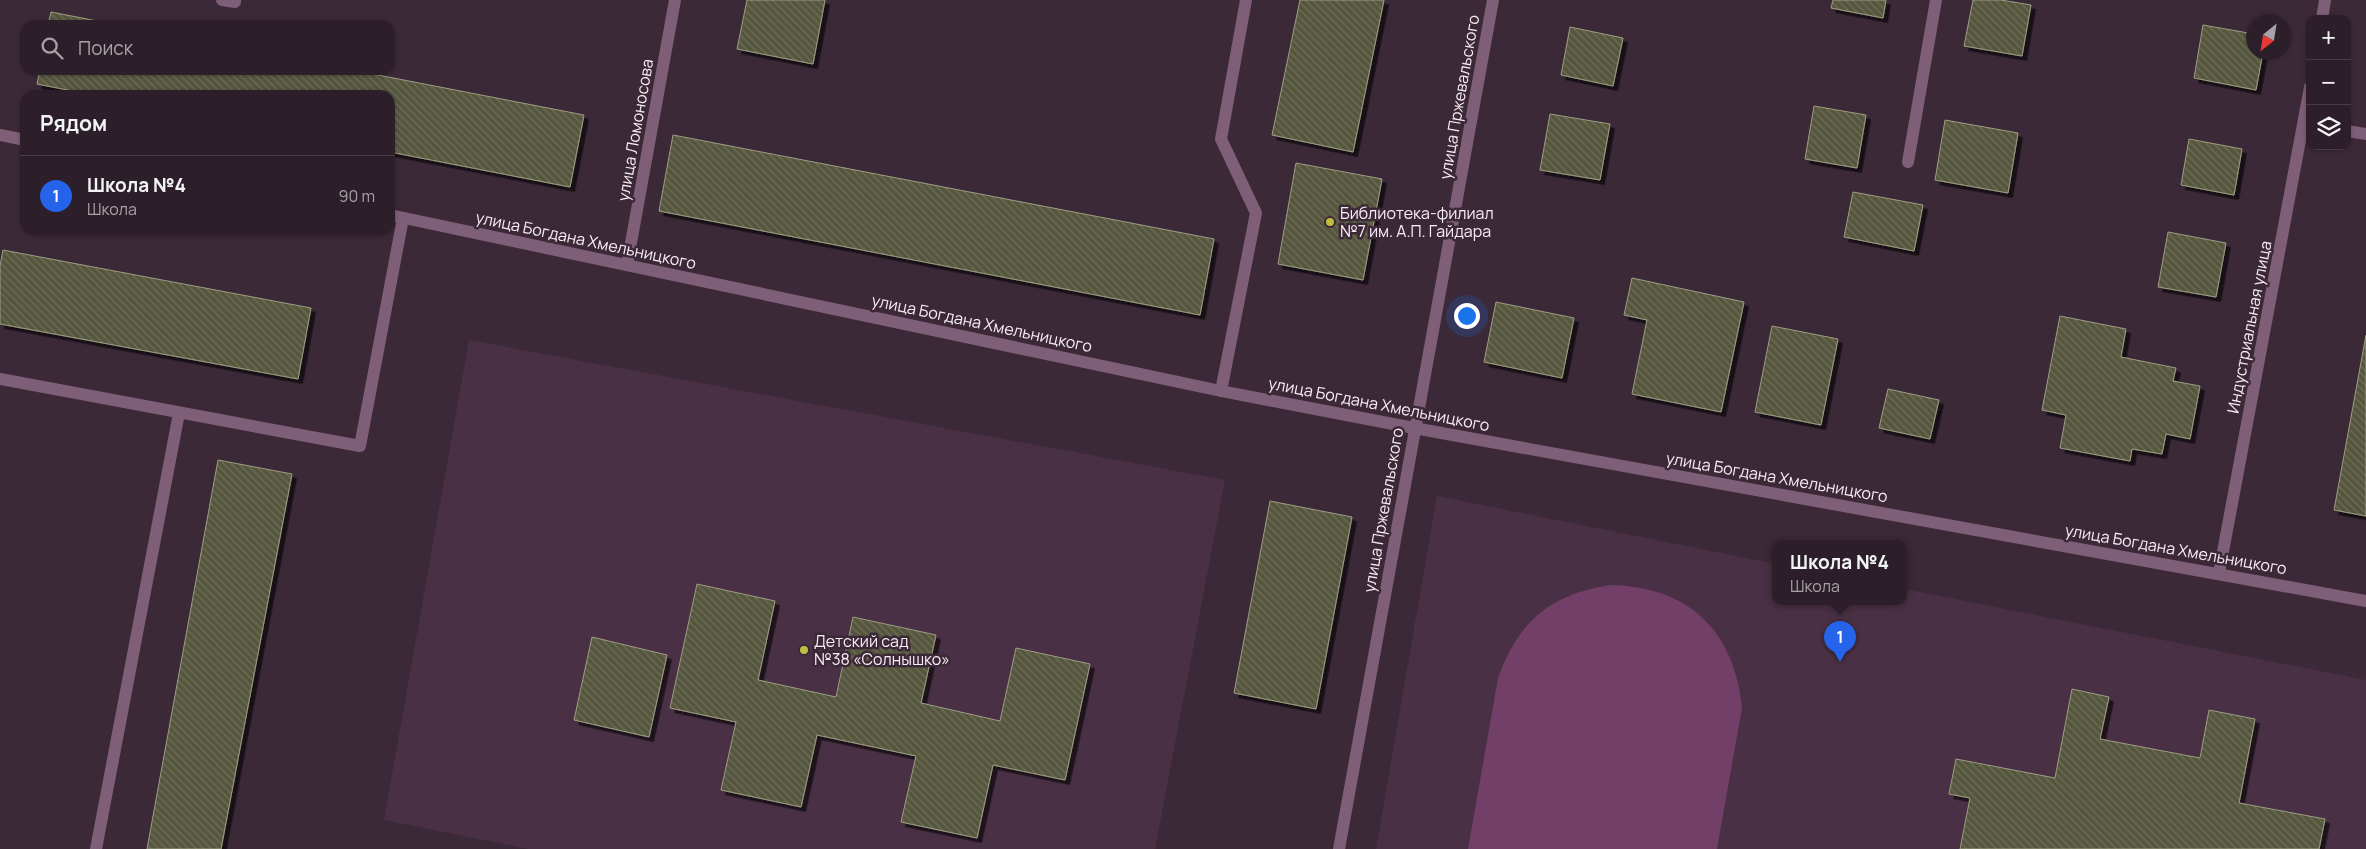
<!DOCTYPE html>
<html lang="ru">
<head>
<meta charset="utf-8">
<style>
	body { margin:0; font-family:Manrope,sans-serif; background:#352732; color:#f1f3f6 }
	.controls { position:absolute; right:15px; top:15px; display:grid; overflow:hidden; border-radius:10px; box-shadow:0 1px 4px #0004 }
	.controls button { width:45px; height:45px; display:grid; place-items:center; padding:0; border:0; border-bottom:1px solid #483d47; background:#2d1f2a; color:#f1f3f6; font:25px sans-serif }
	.compass { position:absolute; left:2246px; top:15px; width:45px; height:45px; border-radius:50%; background:#2d1f2a; box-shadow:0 1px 4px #0004; rotate:210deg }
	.you { position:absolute; left:1466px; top:315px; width:18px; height:18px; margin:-12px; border:4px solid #fff; border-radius:50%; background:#1a73e8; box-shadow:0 0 0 8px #1a73e833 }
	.badge { display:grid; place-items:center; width:32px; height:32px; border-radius:50%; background:#2563eb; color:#fff; font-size:16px; font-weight:700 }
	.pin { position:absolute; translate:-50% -41px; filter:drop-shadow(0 1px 2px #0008) }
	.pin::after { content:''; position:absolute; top:26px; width:18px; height:15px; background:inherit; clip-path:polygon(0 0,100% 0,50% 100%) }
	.popup { position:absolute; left:1772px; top:540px; width:135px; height:65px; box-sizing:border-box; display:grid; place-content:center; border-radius:10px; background:#2d1f2a; filter:drop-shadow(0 1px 4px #0005); font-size:16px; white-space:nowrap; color:#a7a2a8 }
	.popup b { font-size:19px; color:#f1f3f6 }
	.popup::after { content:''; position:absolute; left:50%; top:100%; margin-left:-10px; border:10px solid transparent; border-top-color:#2d1f2a }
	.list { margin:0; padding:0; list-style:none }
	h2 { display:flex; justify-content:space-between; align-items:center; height:65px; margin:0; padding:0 20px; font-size:21px }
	h2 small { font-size:16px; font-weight:400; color:#a7a2a8 }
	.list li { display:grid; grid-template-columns:32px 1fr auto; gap:15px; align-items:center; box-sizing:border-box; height:80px; padding:0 20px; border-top:1px solid #483d47 }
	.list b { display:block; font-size:19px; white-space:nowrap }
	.list p { margin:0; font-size:16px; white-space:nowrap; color:#a7a2a8 }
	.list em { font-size:16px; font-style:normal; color:#a7a2a8 }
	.icon { flex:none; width:28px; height:28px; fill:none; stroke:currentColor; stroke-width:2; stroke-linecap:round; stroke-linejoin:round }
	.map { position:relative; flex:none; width:2366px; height:849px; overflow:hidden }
	.search { position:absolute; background:#2d1f2a; box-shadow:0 1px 4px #0004; left:20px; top:20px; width:375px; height:55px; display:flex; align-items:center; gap:12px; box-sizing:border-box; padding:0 18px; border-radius:15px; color:#a7a2a8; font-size:19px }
	.panel { position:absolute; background:#2d1f2a; box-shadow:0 1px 4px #0004; left:20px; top:90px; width:375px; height:145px; border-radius:15px }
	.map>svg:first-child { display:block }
</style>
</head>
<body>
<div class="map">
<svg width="2366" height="849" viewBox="0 0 2366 849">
	<defs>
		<pattern id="building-back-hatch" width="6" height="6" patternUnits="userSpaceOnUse" patternTransform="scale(1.25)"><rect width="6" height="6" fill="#55563d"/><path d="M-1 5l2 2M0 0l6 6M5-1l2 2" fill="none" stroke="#6e6e5a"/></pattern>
		<filter id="shadow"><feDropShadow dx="4.5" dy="4.5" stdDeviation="0" flood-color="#0009"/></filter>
	</defs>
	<rect width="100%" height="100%" fill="#3c2938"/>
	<path fill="#4a3044" d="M469,340L1225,480L1155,849H529L384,820Z
		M1437,496L1776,564V601H1904V589L2366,680V849H1376Z"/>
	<path fill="#723f68" d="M1611,585C1690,587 1734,631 1742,708L1717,849H1468L1498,678C1519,620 1551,594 1611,585Z"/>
	<path fill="url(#building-back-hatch)" stroke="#9d9e83" filter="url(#shadow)" d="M747,0H825L813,64L737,49Z
		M1300,0H1384L1353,152L1272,135Z
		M1833,0H1886L1883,18L1831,8Z
		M1973,0H2001L2031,5L2022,56L1964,46Z
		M51,12L118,25H48Z
		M2203,25L2254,34V52H2263L2256,90L2194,78Z
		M1570,27L1623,38L1613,86L1561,75Z
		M40,70H352L584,115L570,187L390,152V95H93L37,84Z
		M1814,106L1866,115L1857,168L1805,159Z
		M1550,114L1610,124L1600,180L1540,170Z
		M1945,120L2018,133L2008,193L1935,180Z
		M673,135L1214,239L1200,315L659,211Z
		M2189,139L2242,149L2234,195L2181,185Z
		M1296,163L1382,179L1363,280L1278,264Z
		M1853,192L1923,205L1914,251L1844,237Z
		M2168,232L2226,243L2216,297L2158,287Z
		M3,250L311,308L298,379L0,324V266Z
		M1632,278L1744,302L1721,412L1632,394L1647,320L1624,315Z
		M1496,302L1574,318L1562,378L1484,362Z
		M2060,316L2126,329L2121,357L2176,368L2173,381L2200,386L2190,439L2166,434L2162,454L2132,449L2130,461L2060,448L2066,415L2042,410Z
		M1772,326L1838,339L1821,425L1755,412Z
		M2366,335V516L2334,510Z
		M1888,389L1939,400L1930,439L1879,428Z
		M218,460L292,474L221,849H147Z
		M1270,501L1352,517L1316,709L1234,693Z
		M697,584L775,601L758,680L836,697L853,617L936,635L921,703L1000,721L1016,648L1090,664L1065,780L993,765L977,838L901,822L916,756L817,735L801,807L721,790L736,722L670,708Z
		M592,637L667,655L649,737L574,720Z
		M2072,689L2109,697L2100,739L2200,758L2209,710L2255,719L2239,803L2325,819L2319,849H1960L1970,798L1949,794L1956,759L2055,778Z"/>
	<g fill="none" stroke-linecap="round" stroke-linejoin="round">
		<path stroke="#7f5f78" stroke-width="12" d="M222,0L235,2V0
			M2347,131L2366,134
			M0,379L360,446L403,218
			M1221,391L1256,213L1221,139L1246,0
			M96,849L179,413"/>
		<path stroke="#7f5f78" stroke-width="12" d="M2322,19L2325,0
			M0,135L25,140
			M1908,162L1936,0
			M390,215L1221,391L1414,428L2366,601
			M627,265L675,0
			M2219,573L2310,87
			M1339,849L1493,0"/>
	</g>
	<g fill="#bfbe41" stroke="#3c2938" stroke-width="2">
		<circle cx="1330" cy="222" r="5"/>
		<circle cx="804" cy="650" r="5"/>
	</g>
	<g text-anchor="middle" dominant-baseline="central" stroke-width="5" stroke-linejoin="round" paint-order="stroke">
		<g font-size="16" fill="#f9ecf6" stroke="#3c2938">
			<text transform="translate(1459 97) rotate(-80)">улица Пржевальского</text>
			<text transform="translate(635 130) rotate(-80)">улица Ломоносова</text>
			<text transform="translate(586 240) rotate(12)">улица Богдана Хмельницкого</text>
			<text transform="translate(982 323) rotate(12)">улица Богдана Хмельницкого</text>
			<text transform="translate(2249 327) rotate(-79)">Индустриальная улица</text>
			<text transform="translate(1379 404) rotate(11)">улица Богдана Хмельницкого</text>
			<text transform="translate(1777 477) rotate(10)">улица Богдана Хмельницкого</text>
			<text transform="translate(1383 510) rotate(-80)">улица Пржевальского</text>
			<text transform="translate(2176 549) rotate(10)">улица Богдана Хмельницкого</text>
		</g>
		<g font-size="16" fill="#f9ecf6" stroke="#3c2938" text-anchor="start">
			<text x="1340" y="213">Библиотека-филиал<tspan x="1340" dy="18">№7 им. А.П. Гайдара</tspan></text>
			<text x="814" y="641">Детский сад<tspan x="814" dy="18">№38 «Солнышко»</tspan></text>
		</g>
	</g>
</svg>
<div class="controls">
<button>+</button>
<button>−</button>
<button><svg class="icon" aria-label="layers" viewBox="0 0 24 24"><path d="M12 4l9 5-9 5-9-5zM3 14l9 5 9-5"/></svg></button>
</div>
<svg class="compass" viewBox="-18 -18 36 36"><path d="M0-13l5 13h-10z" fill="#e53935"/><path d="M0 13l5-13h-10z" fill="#a7a2a8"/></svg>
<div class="you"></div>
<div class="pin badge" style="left:1840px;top:662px">1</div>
<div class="popup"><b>Школа №4</b>Школа</div>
<div class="search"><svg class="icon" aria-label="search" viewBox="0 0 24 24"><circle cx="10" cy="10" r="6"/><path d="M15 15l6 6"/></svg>Поиск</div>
<section class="panel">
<h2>Рядом<small></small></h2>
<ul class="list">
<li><span class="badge">1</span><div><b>Школа №4</b><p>Школа</p></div><em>90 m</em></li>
</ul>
</section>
</div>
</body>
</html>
